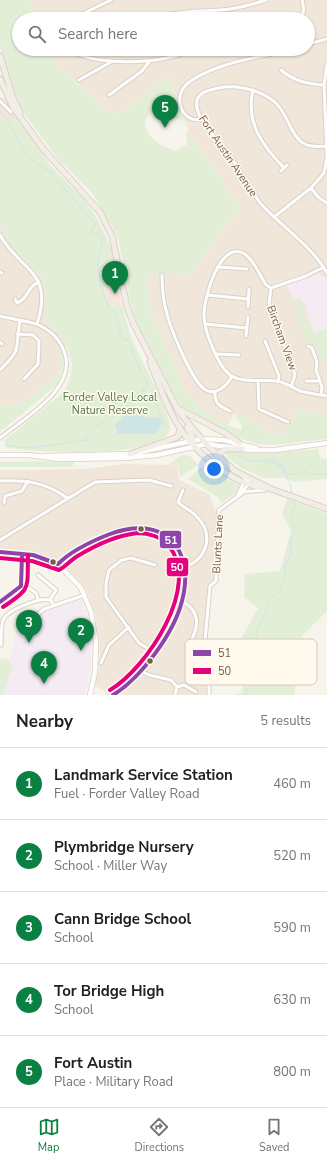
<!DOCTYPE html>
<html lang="en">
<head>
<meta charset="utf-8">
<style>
	body { margin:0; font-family:"Nunito Sans",sans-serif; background:#f6f6f6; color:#202124 }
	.you { position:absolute; left:214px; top:469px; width:14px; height:14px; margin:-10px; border:3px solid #fff; border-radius:50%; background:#1a73e8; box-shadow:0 0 0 6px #1a73e833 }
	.badge { display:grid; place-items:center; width:26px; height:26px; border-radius:50%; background:#0b8043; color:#fff; font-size:13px; font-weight:700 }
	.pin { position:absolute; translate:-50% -33px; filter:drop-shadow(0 1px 2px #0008) }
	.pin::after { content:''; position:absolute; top:21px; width:14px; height:12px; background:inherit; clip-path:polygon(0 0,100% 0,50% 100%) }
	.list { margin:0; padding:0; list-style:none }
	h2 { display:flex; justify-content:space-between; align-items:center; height:52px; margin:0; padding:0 16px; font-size:17px }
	h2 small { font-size:13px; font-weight:400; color:#757577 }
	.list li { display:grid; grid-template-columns:26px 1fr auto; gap:12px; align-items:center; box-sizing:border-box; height:72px; padding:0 16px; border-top:1px solid #e0e0e0 }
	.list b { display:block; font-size:15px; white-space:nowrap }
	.list p { margin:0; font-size:13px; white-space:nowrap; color:#757577 }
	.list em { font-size:13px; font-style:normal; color:#757577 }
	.icon { flex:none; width:22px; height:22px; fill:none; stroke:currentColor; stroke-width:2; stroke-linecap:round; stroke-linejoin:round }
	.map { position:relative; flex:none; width:327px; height:695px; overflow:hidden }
	.search { position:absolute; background:#fff; box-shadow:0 1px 3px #0004; left:12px; right:12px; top:12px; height:44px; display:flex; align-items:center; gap:10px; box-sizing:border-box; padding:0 14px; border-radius:22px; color:#757577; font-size:15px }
	.sheet { height:412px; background:#fff }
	nav { display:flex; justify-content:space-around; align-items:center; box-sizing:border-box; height:56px; border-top:1px solid #e0e0e0; background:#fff; font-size:11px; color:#757577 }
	nav a { display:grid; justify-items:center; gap:2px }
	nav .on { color:#0b8043 }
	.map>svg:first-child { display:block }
</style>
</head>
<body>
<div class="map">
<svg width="327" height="695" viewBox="0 0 327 695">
	<rect width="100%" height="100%" fill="#f7f4ec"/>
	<path fill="#f0e7da" d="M30,0H327V415L298,409L281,437L261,429L246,417L234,414L228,425L208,414L185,392L151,312L147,272L191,275L240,208L189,132L168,78L117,115L103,107L51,59L45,49H308V19H48L33,15Z
		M4,97L17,117L0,122V98Z
		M0,224L15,251L31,263L42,278L46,297L45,308L48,325L57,331L67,346L59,350L61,361L57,376L23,404L0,405Z
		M124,464L172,465L178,468L179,480L209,494L218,517L214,579L208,585L202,652L208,695H106L105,691L95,686L100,660L99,636L95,613L86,589L63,565L49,557L0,549V470L86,469Z"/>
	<path fill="#f5e7dd" d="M116,277L122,306L112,308L104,295L105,279Z"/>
	<path fill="#f4ebf3" d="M319,273L327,279V328L314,334L305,305L300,297L293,300L287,285Z
		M81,599L90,624L91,640V665L85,695H0V658L10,659L16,635L19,615L33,612L35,615L40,614L43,611Z"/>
	<path fill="#e3eed7" d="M0,0H30L34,15L54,9L55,14L48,19H19V49H45L51,59L102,107L117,115L168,78L184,119L180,121L155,107C151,112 145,117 145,123C146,138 164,148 176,151L187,144L186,133L189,132L240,208L191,275L147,273L151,312L185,392L208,414L228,425L241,430L242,426L234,414L246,417L261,429L281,437L298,409L327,415V439L273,445L258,444L238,438L181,406L174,395L137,324L131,305L119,242L113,228L92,193L57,158L23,112L4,66L0,43Z
		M17,117L51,166L85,201L96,216L112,250L116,277L105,279L104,295L112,308L122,306C126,318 128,330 133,341C140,359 171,413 170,428C167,460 29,453 5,447V440L64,392L70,379L72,364L67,346L57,331L48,325L45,308L46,297L42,278L31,263L15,251L0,224V122Z
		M300,298L314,334L327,329V375L325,363L321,362L315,343L306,341L292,301Z
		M61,349L64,365L58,384L0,432V405L23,404L57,376L61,361L59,350Z
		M228,448C260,453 286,452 318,449L320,458L327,459V479L293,482L286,478H264L241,468L226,456Z
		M182,455L190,456L199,465L180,477L179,467L169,464Z
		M75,461L72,467H0V462Z
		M208,466L240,486L235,494L221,503L219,498L188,479L202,467Z
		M287,499L327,514V611L302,636L294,695H234L242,692L244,669L229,661L258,608L244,597L245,574L280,571L291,531L282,513Z
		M0,658L10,660L9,662L13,665L3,695H0Z"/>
	<path fill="#cee5e8" d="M129,412L146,418H160L162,424L155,434H118L115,425Z"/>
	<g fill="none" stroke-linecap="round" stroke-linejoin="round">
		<path stroke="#cee5e8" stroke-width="1" d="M0,111C17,129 21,160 47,169L96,225L92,228V232L95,234L99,233L100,237L104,238V241L101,242C103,249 98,252 98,260C97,278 102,295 111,310L115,311L122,339L128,340L140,370L148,386L121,411L109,421L97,425L86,436L87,440C65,442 28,452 7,445
			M143,389L145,394L155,400L165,426
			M237,455L249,461L276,460L279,465L285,467L284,470L289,474H299L306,471L308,473L324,475L327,473
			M267,460L270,463L274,462L276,466L281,467L290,484L292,493
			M245,695L249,687L253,646L258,629L272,597L279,592L285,576V564L291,556L290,541L295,532L291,514L295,508V500"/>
		<g stroke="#d6d1ca" stroke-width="5">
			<path id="street" d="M72,19L111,0
				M156,19C176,10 199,12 220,10C236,9 251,5 266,0
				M299,19C305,13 304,7 302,0
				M308,44L327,39
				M69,49C89,67 169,65 191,49
				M281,70C294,81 307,84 324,85
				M79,80L111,62
				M253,90C245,123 263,146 284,168
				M109,95L142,71L149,62
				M0,101L11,112
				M201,119C185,125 167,96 192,80C222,61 259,58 292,49
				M326,146C292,150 295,129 280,108C271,95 252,89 237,87C228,86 216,88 207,91C178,102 218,140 227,152C241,169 248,189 262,205C283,228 312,246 327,273
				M281,171L287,165
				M311,188L318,197L327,203
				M274,217L311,188L324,173L327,157L324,85L327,64
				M0,235C22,273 54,271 37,324
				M218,267L247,269
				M324,267L306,276L271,288L266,285C260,276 253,258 243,253C219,242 204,298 204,315C204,330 217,365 230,375C244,384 262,379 278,381C286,383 293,388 300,391C309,393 318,395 327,396
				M0,272L2,273
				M162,275C162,289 163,301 167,314C171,330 191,378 203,388C214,398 227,386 232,376
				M271,288L269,304L295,375L291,387
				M207,295L248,299
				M15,299L17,303C29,299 26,287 39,282
				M248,307L249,289
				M0,316C10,319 30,321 39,325C51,331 61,340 65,354C76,390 24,418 0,438
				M205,324L247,328
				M17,334L33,335L39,341L38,364L24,379
				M246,336L248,317
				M265,341L279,376L278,382
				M0,342L2,344
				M308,346L312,348L317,362L316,370L322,387L321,395
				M217,354L239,355
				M0,370C6,364 13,358 16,350C18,343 18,330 20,321
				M258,381L259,409L288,422
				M306,381H320
				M215,391C214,404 220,406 230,411
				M0,481C25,480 46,482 67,498
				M183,490L178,502C183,508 190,509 195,515C215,533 208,558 185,567
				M243,492L265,490
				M238,495L244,482
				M4,503L5,496L22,491L28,481
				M0,540L95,482L149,480L171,486
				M58,564C69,551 87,545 102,537C157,510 198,541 182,601C177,619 147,669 133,681C127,686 120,691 113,695
				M38,575L56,590L50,600
				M29,588L36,593L38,599
				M182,601C203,613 198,629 188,647
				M0,602L18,590L21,586L22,555
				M37,615L44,609L85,595
				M1,645C1,638 1,628 3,620C7,610 40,597 50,600L54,605
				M154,652L139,643L106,597V583L109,570L122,560L131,558L155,565
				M101,663L109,645L129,627
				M141,671L149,675L171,680L177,687L175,695
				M177,687L184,685L196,692
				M209,695V676L204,651L210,586L216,581L219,510L241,494L249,483L244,477"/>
		</g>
		<g stroke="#d7d0c8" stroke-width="6">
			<path id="secondary" d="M0,455H29L60,459L125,458L157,455L206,444L251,450H275L327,443
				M45,456L130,454L202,439L223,440L256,448
				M0,552L33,555L58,564L81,588L91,612L96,642L95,672L90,695"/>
		</g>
		<g stroke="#d9d1ca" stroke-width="7">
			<path id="primary" d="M0,56L13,98L20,112
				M0,79L13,107L44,150L100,212L112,236L127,307L134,325L179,412L206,444L235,471L271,489L327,509
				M150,362C158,382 165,403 176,422C192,450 232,485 265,488
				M179,409L225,433L239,443
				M187,427L193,438L194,445
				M130,454L178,437L180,429
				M217,456L225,449H242"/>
		</g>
		<use href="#street" stroke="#fefdfc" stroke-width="3"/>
		<use href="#secondary" stroke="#fefdfc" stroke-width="4.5"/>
		<use href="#primary" stroke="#f2eee6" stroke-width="5"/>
		<g stroke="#fff9ee" stroke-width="7">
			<path id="bus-1" d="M0,552L33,555L58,564C72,550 92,541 110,534C163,514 196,548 182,601C174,633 141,678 113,695
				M0,602L21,586L22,555"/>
		</g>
		<g stroke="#fff9ee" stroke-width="7">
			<path id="bus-2" d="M0,558L32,561L59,570C65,567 70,561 76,557C94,546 116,535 138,533C149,533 161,537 168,545C203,585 146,669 110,690
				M3,607C32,588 27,589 28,555"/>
		</g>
		<use href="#bus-1" stroke="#8e44ad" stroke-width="4"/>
		<use href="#bus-2" stroke="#e5007d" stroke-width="4"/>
	</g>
	<g fill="#775d4b" stroke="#fff9ee" stroke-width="1.5">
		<circle cx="141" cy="529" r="3.5"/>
		<circle cx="53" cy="562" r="3.5"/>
		<circle cx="150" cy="661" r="3.5"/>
	</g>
	<g text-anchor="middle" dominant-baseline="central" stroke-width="3" stroke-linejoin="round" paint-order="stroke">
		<g font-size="11" fill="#775d4b" stroke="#fff9ee">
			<text transform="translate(228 156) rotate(56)">Fort Austin Avenue</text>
			<text transform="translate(282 338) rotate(70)">Bircham View</text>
			<text transform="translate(218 544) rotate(-87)">Blunts Lane</text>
		</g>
		<g font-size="11" fill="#517c43" stroke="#fff9ee">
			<text x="110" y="397">Forder Valley Local<tspan x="110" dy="13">Nature Reserve</tspan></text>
		</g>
	</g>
	<rect x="185" y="639" width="132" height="46" rx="6" fill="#fff9ee" stroke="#d6cabd" stroke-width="1"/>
	<rect x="193" y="650" width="18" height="6" fill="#8e44ad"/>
	<rect x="193" y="668" width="18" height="6" fill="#e5007d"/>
	<g font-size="11" fill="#775d4b">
		<text x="218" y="657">51</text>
		<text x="218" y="675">50</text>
	</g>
	<g stroke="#fff9ee" stroke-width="1.5">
		<rect x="159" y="530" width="23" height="19" rx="4" fill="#8e44ad"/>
		<rect x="166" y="557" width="23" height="20" rx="4" fill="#e5007d"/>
	</g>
	<g font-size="11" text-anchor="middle" font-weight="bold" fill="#fff">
		<text x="171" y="544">51</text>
		<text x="177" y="571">50</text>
	</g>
</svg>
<div class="you"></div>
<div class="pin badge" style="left:115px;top:294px">1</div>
<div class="pin badge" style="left:81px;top:651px">2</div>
<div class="pin badge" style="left:29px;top:643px">3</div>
<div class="pin badge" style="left:44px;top:684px">4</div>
<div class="pin badge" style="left:165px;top:128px">5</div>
<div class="search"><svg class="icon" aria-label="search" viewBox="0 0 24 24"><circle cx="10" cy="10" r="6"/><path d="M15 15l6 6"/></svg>Search here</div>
</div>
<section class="sheet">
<h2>Nearby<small>5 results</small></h2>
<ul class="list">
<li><span class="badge">1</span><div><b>Landmark Service Station</b><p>Fuel · Forder Valley Road</p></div><em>460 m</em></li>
<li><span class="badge">2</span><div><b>Plymbridge Nursery</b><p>School · Miller Way</p></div><em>520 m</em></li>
<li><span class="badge">3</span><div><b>Cann Bridge School</b><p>School</p></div><em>590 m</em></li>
<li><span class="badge">4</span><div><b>Tor Bridge High</b><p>School</p></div><em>630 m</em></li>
<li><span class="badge">5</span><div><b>Fort Austin</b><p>Place · Military Road</p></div><em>800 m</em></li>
</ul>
</section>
<nav>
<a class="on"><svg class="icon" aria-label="map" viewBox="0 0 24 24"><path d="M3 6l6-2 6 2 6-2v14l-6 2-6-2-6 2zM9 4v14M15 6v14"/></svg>Map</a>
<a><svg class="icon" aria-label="directions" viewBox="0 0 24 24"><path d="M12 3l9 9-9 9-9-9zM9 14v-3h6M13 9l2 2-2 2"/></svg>Directions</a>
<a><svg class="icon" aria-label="saved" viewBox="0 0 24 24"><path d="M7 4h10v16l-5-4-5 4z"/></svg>Saved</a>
</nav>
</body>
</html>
